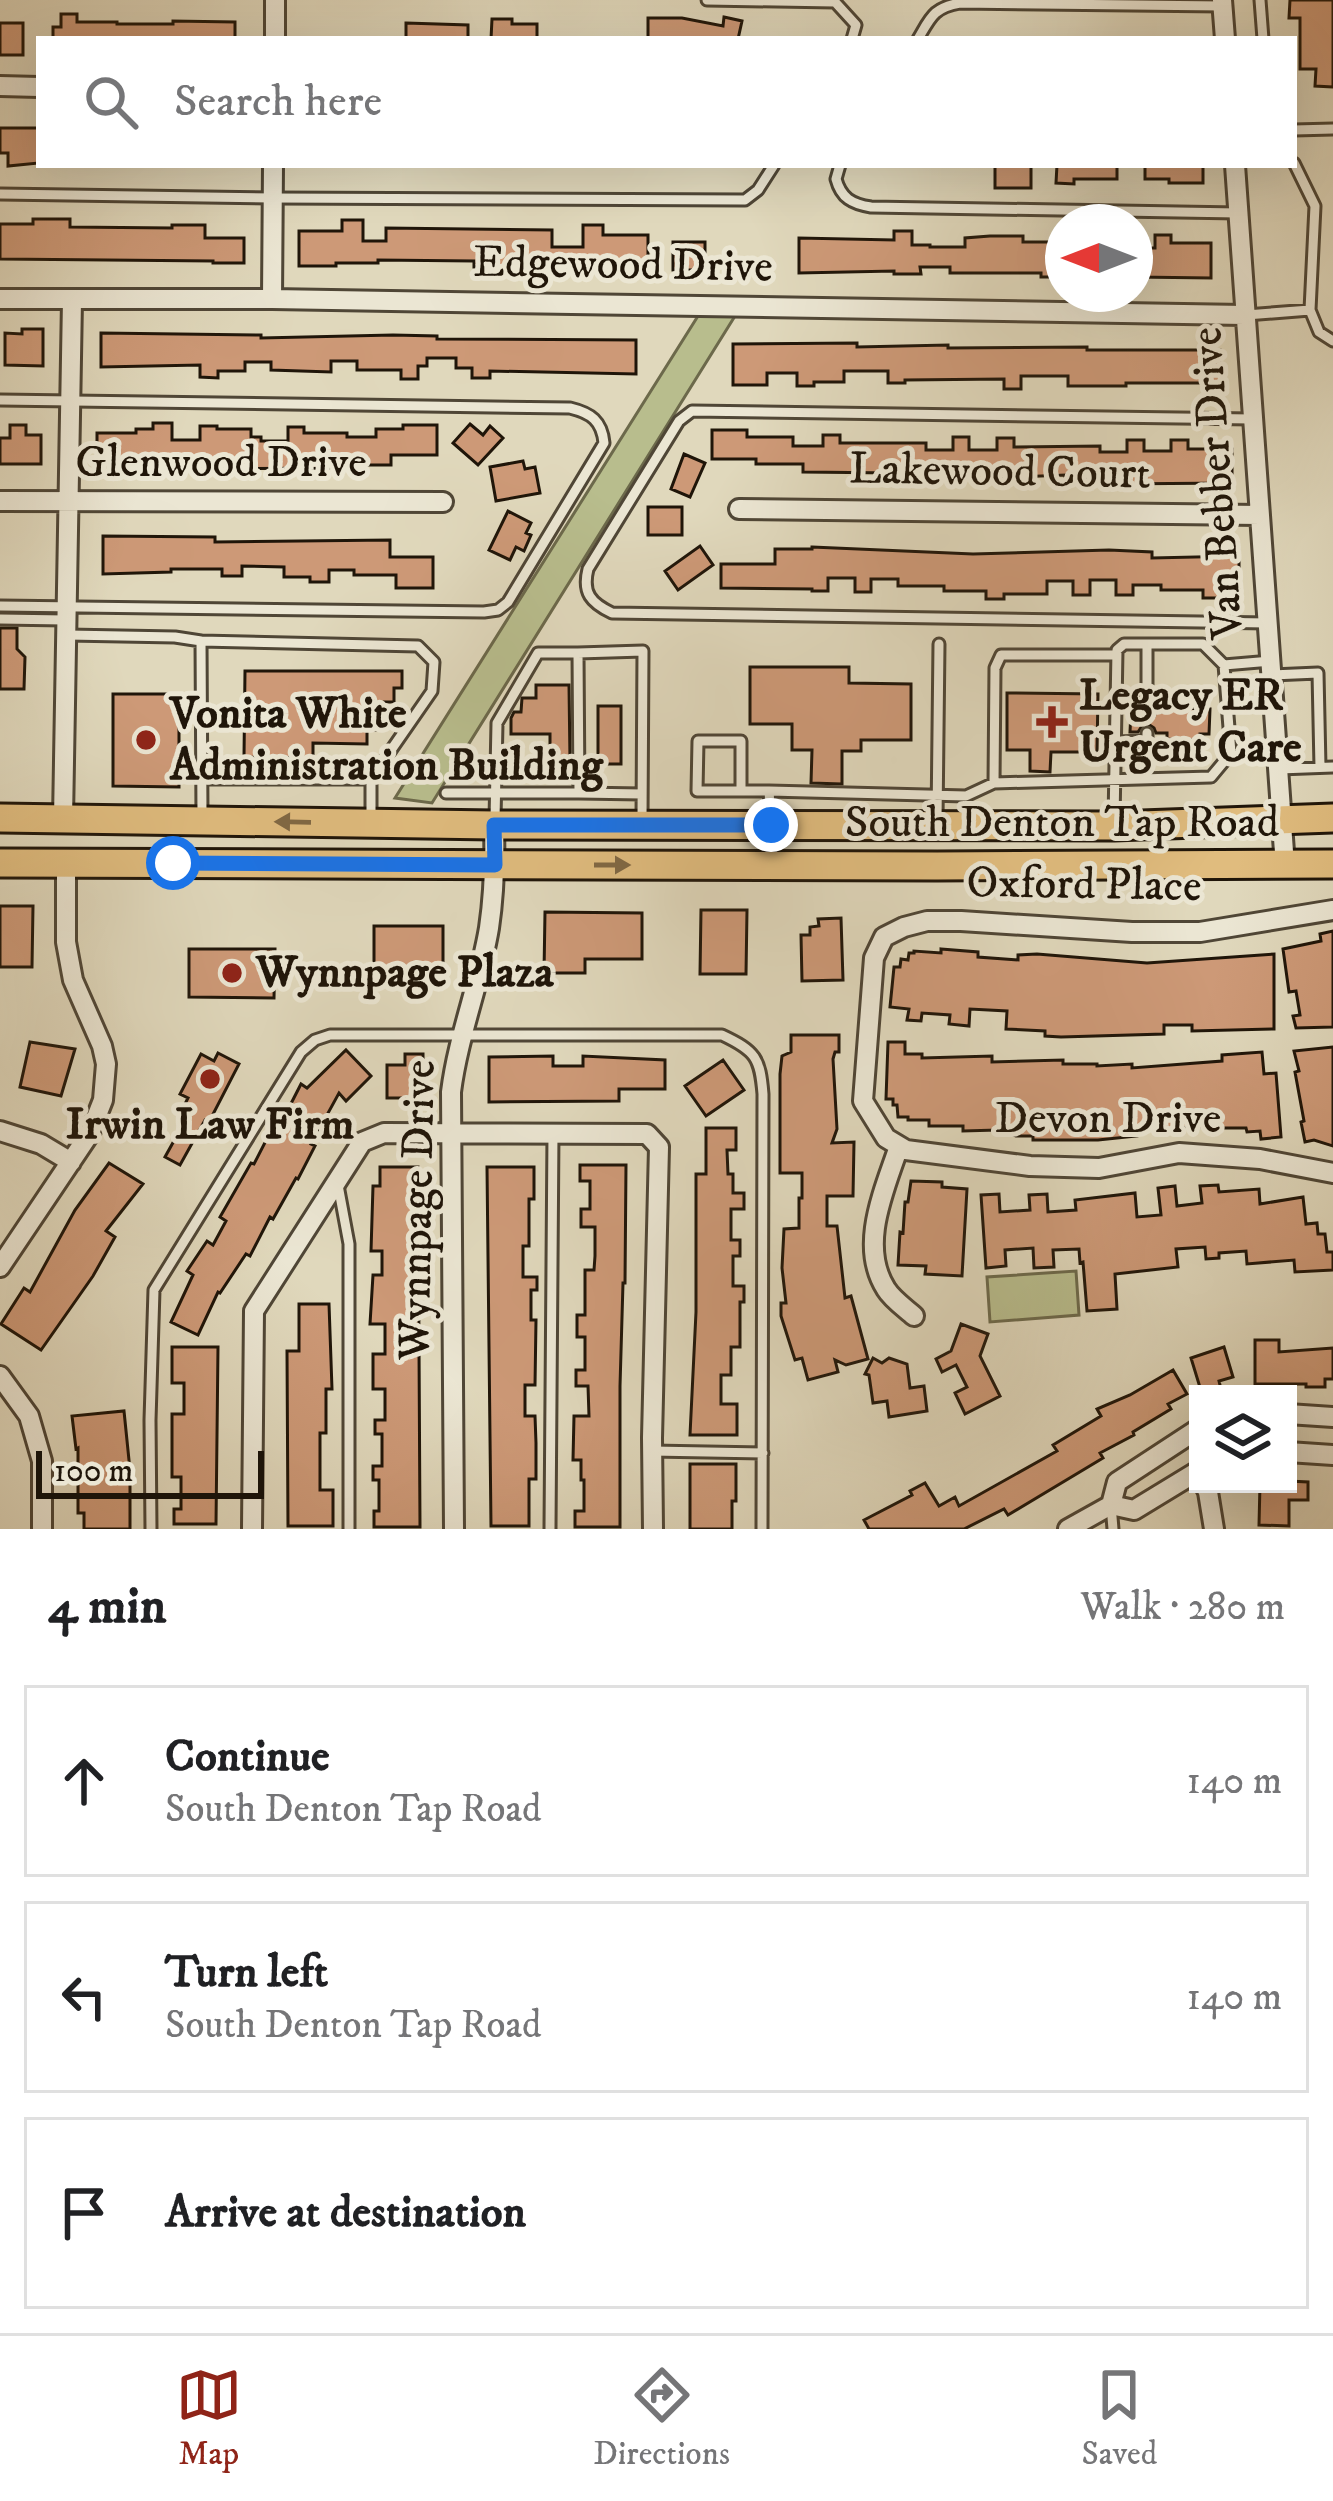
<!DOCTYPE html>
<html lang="en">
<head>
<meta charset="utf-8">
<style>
	body { margin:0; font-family:"IM FELL DW Pica",serif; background:#f2f2f2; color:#202124 }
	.controls { position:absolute; right:36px; bottom:36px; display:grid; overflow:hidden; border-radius:0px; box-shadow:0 12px 48px #0002 }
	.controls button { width:108px; height:108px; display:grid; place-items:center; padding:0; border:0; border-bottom:3px solid #e0e0e0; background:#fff; color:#202124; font:60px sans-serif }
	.compass { position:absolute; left:1045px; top:204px; width:108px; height:108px; border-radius:50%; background:#fff; box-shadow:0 12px 48px #0002; rotate:270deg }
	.scale { position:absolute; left:36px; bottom:30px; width:228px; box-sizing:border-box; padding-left:12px; border:6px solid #1f1509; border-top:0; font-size:33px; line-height:42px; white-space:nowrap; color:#1f1509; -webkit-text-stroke:9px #ebe6d3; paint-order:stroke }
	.stop { position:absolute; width:36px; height:36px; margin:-27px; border:9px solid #1a73e8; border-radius:50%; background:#fff }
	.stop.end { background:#1a73e8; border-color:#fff; box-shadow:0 3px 12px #0008 }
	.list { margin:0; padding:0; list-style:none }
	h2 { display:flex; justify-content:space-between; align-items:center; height:156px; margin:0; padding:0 48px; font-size:51px }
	h2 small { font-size:39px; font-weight:400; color:#757577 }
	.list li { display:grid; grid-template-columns:78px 1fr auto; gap:36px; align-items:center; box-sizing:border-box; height:192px; margin:0 24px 24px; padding:0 24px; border:3px solid #e0e0e0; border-radius:0px }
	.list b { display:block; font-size:45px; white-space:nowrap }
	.list p { margin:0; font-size:39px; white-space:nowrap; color:#757577 }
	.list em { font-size:39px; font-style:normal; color:#757577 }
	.icon { flex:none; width:66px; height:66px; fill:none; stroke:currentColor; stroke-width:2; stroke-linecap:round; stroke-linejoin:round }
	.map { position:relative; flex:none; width:1333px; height:1529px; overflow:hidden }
	.search { position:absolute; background:#fff; box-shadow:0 12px 48px #0002; left:36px; right:36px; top:36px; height:132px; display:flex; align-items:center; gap:30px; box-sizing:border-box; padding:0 42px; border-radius:0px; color:#757577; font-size:45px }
	.sheet { height:804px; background:#fff }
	nav { display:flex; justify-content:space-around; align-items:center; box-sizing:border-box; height:168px; border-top:3px solid #e0e0e0; background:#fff; font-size:33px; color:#757577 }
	nav a { display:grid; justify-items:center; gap:6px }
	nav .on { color:#8f2418 }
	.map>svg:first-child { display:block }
</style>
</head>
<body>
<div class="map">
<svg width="1333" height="1529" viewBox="0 0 1333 1529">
	<rect width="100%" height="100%" fill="#e0d8bc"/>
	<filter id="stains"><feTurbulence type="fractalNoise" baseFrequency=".00167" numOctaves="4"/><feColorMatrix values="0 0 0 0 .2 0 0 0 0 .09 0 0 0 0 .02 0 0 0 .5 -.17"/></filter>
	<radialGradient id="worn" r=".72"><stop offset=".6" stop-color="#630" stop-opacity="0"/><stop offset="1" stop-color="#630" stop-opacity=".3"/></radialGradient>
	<path fill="#b8bd8d" stroke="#6c694b" stroke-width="3" d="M698,316H735L432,803L395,798Z
		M1076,1271L1079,1315L990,1322L987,1277Z"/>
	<path fill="#cd9977" stroke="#1f1509" stroke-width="3" d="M1290,0H1333V87L1315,86L1316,69H1300V18H1289Z
		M61,14H77V22H117V24H173V21L235,22V39H53V27H61Z
		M724,17L742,21L738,39H648V18H682L723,26Z
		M492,19H512V24H537V39H491Z
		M0,23H23V55H0Z
		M406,23L468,25V39H406Z
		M0,128H39V163L8,166V153H0Z
		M995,165H1031V188H995Z
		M1057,165H1117V179H1074V184L1056,183Z
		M1145,165H1203V183H1169V179H1145Z
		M33,219H70V227L172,228V225H205V238H244V263H213V261L0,259V224H33Z
		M342,220H363V241H386V228L552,230V247H583V225H603V235H648V267H474V261L378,260V263H336V266H299V231H342Z
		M894,231H912V245H930V247H965V238L990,236H1023V242H1063V277H1041V273H950V267H920L921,274H894V271L799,273V238L894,240Z
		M1155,235H1171V243H1211V278L1136,277V256H1147V248H1155Z
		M673,242H705V270H673Z
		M22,329H43V366L5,365V333L22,334Z
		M101,333L261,335V338L393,335L437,336V339L636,340V374L490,371V378H472V368H456V358H427V366H418V379H401V370H357V361H331V372L271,370V362H245V371H218V378L200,377V365L101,367Z
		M857,343V347L948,345V348L1087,347V350H1220V383H1126V386H1068V376H1021V389H1004V379L905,380V383H888V371H844V382H814V386H797V373H767V385H733V344Z
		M153,423H172V440H200V426H217V429H251V437H261V441H288V427H304V433H347V437H376V429H403V425H437V455H391V465H347V468L136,469V464H97V433H136V429H153Z
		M470,424L483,435L490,426L503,438L478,465L453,443Z
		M10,425H26V435H41V464H0V438H10Z
		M712,430H747V437H793V446H823V435H840V443H926V450H953V437H969V450H997V438H1014V447L1100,446V452H1127V440H1144V451H1171V440H1188V449H1232V483L1109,484V479H1065V475L935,480V476L896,473L803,472V464H756V459H712Z
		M684,454L705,463L690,497L671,489Z
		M523,461L525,469L535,467L540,493L496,501L490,467Z
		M648,507H682V535H648Z
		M508,511L531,523L526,533L531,535L524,551L516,547L510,560L489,550Z
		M103,536L215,537V542L390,540V557H433V588H396V575H354V570H329V582H310V577H284V567L242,566V576H222V569H171V572L103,574Z
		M700,546L713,565L678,590L665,571Z
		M812,547L973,554L1109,550L1152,552V558L1239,556V587H1221V598H1203V590H1161V585H1133V595H1116V580H1090V595H1073V581H1047V594H1004V599H986V591H944V586H898V579H871V592H855V578H828V591H812V589L721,588V564H775V549H812Z
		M0,628H17V649L25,657L24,689H0Z
		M750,667H849V683L911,684V740H861V751H842V784L811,783L812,750H792V724H750Z
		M245,671H402V688H394V702H384V716H376V730H367V744L313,743V758L244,757Z
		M536,685H569L570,761H550V734H511V718L514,712H521L522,698H536Z
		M1007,693L1098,694L1097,752H1051L1050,772L1030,771V750H1007Z
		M113,694H179V787L113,786Z
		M598,706H621V764H598Z
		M1167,708L1210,709L1209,734H1200V740L1167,739V733H1156L1154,728L1148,724L1142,726L1138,732H1130L1131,711L1138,712L1142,719L1148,721L1154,717L1156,712H1167Z
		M0,906H33L32,967H0Z
		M701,910H747L746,974H700Z
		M545,912L642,913V959H585V973H544Z
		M841,918L843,980L802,981L801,935H810V927L819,926L818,919Z
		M374,926H443V968H374Z
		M1333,931V1027L1296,1028L1293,1016L1300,1015L1296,991L1289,992L1283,949L1321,941L1320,934Z
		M189,949H275L274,998L189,997Z
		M941,949L978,952V957L1018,960V955L1037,954L1147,963L1274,954V1029L1192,1031V1025H1164V1034L1061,1037L1045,1036V1031L1006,1029L1007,1011L970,1009L969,1026L949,1024L950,1015L922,1013L921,1021L907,1020L909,1009L890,1007L894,967H900L901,959L908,960L909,953H914V951L941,953Z
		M791,1035H839V1052H835L833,1059L837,1129L832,1143L854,1142L853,1196H827V1226H837L845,1298L851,1296L868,1359L846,1365L835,1360L838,1372L808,1380L802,1358L795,1360L781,1316V1303H786L782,1268L784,1229L799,1228V1198H802V1173H780V1074L782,1056L791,1052Z
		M30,1042L75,1049L61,1096L20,1087Z
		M888,1042H905V1054H922V1058L992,1056V1062L1063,1060V1064H1097V1066L1132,1064V1068L1222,1061V1055L1262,1052L1264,1074L1276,1073L1281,1137L1261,1139L1260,1131L1247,1132L1246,1128H1212V1126L1137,1130V1136L1098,1140H1033V1136H1016L998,1130L963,1131V1126H929V1120H908V1117H898L897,1105H893V1099H886Z
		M1333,1047V1146L1314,1140L1305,1142L1301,1122L1304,1121L1295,1072L1299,1071L1294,1051Z
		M346,1050L371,1076L346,1101L339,1093L311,1144L315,1146L298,1179L296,1178L273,1219L270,1217L250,1256L246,1254L220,1293L218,1292L198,1335L171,1322L193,1275L187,1271L207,1241L213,1245L226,1221L220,1217L251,1163L254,1164L274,1125L279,1127L301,1084L307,1088Z
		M218,1053L239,1064L209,1122L205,1120L180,1165L165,1157L190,1112L183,1108L188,1098L180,1094L201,1054L214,1061Z
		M405,1054H423V1098H387V1065H405Z
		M553,1056V1066H583V1056L665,1060V1089H619V1101L489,1102V1057Z
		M723,1060L744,1090L706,1116L685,1086Z
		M706,1128H736V1150H727L728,1174H733V1193H744V1209H731V1240H740V1256H733V1286H744V1302H740V1347H731V1375H721V1404H737V1435H690L696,1312V1174H706Z
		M109,1163L143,1184L106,1231L115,1237L93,1276L41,1350L1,1324L24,1288L30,1292L75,1210Z
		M580,1165H626L625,1283H623L620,1386V1527H575V1511H584V1480H581V1460H573L574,1416H589L588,1386H576V1370H585V1337H577V1315H585V1270H594L595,1256V1227H581V1209H590V1181H580Z
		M380,1167H418L420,1527H374V1511H379V1480H373V1466H382V1434H375V1420H385V1389H373V1354H385V1324H370L373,1275H382V1251H371L373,1186H380Z
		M487,1167H534V1199H529V1246H523V1277H537V1290H531V1320H536L535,1385H525V1416H535L536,1443V1479H529V1526H491Z
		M911,1181L942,1182V1187L967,1189L962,1276L925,1274L926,1266L898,1265L900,1232L903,1233L905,1202H908Z
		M1218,1185L1219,1192L1259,1189L1260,1204L1303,1197L1306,1224L1317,1223L1318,1234H1325L1327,1252H1333V1270L1295,1272L1294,1260L1247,1264L1246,1251L1219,1253V1258L1206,1259L1205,1247L1176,1249L1178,1267L1115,1274L1117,1309L1087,1311L1083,1262L1080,1263L1079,1249L1053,1250L1054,1267L1034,1268L1033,1248L1005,1250L1006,1266L986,1268L981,1195L999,1194L1000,1212L1030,1210L1029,1195L1047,1194L1048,1212L1076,1210L1075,1200L1135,1193L1137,1217L1161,1215L1158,1188L1175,1186L1177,1206L1202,1203L1200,1186Z
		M299,1304H329L332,1389H326V1433H320V1490H333V1526H288L287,1351H299Z
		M961,1324L988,1334L980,1356L1000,1396L965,1414L955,1393L967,1387L956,1365L942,1372L936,1359L951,1351Z
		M1255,1340H1279V1352L1333,1348V1379H1325V1387H1306V1384H1255Z
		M172,1347H218L216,1524H174V1509H181V1477H172V1414H184V1383H172Z
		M1224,1347L1233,1377L1219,1381L1221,1389L1202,1394L1191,1358Z
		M873,1358L882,1363L889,1358L907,1364L910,1388L924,1386L927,1411L889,1417L887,1401L873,1403L869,1375L865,1374Z
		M1173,1370L1187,1394L1168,1404L1171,1409L1133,1432L1134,1435L1100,1453L1103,1458L1008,1515L1004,1509L964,1529H869L864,1520L912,1495L910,1491L925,1483L939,1506L955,1497L959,1506L1057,1451L1053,1445L1101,1416L1097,1409L1130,1395Z
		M124,1411L130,1470V1529H84V1513H78V1448L76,1449L72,1416Z
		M690,1464H736V1501H732V1529H690Z
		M1288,1481L1308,1482V1500H1289V1526L1259,1525L1260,1484H1288Z"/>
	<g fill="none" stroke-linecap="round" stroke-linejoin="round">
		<g stroke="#4f4636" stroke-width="15">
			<path id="lane" d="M707,0L835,2L856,25L852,39
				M1260,0L1263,39
				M918,39C931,17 933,8 960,3L1222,6
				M1294,130L1333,129
				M840,165L836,179C841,198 852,204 871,207L1238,213
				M0,194L273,198L745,200L758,190L774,165
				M1310,310L1319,332L1333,341
				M1246,315L1310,310L1315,206L1294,163
				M0,400L570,408C591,413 602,421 604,443L508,602L498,610L484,612L0,606
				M1252,419L692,411L679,421L588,569C582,593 591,603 612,613L1268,623
				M0,619L65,620
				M68,635L175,637L201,641L202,815
				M201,641L418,646L434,662L432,691L371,779
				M1147,644V712
				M1272,675L1318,673L1320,767
				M1116,742L1147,741V733
				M1279,769L1333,767
				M202,779H371V820
				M994,783L995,668L1001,655H1117
				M741,791V741H698L697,791H769
				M446,793H579L578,653L643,651L642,819
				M579,793L642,794
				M495,819L497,723L538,653H578
				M937,820L939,644
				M771,821L769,791L966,796L994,783L1211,777L1231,753L1224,665
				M1114,821L1117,650L1124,644H1203L1224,665L1271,661
				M338,1185L349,1244V1529
				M652,1451L763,1453
				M1111,1505L1113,1529
				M151,1529L150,1420L154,1290L301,1052L315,1040L330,1035H722C756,1051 760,1058 763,1094L762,1529
				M550,1529L553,1133"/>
		</g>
		<g stroke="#4f4636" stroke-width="24">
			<path id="street" d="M1222,0L1225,39
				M275,39V0
				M0,86L39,87
				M1235,165L1285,866
				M0,299H272L1244,315
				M272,299L273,165
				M0,501L443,502
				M739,509L1260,515
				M63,819L72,300
				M1333,910L1200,932H1132L961,921H927L904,927L884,937L874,958L863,1101L886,1138L906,1150L1030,1166L1099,1168L1179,1153L1260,1159L1333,1173
				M0,1131L41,1144L71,1162
				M899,1146C885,1189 858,1245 886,1289C892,1299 905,1308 914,1316
				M0,1267L90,1133L103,1100L106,1064L102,1046L73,980L66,942V863
				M0,1376L29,1416L42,1461V1529
				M1288,1414L1333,1417
				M1288,1452L1333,1455
				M1204,1484L1208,1492L1214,1529
				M1111,1505L1134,1510L1198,1471
				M252,1529L254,1311L362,1142L384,1133L647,1134L659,1147L652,1438L653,1529
				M454,1529L451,1092C458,1036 480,983 489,928C494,894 495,859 494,825
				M1068,1529L1111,1505L1117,1482L1198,1429"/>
		</g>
		<g stroke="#1f1509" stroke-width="33">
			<path id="primary" d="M0,818L494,825L1114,826L1333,818
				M0,863L937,866L1333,864"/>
		</g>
		<use href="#lane" stroke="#ebe6d3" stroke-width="9"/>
		<use href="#street" stroke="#ebe6d3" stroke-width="18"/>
		<use href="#primary" stroke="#e0bc7e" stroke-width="27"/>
	</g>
	<defs><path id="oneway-solid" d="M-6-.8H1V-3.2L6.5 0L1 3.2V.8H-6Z" transform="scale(3)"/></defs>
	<g fill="#806844">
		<use href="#oneway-solid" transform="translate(293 822) rotate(-179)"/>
		<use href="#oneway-solid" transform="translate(612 865)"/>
	</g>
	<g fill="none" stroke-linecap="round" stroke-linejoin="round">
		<path stroke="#1a73e8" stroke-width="15" d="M173,863L495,865L494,825H771"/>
	</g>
	<g fill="#8f2418" stroke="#ebe6d3" stroke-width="4.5">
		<path d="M1046 704h12v12h12v12h-12v12h-12v-12h-12v-12h12z"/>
		<circle cx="146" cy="740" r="12"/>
		<circle cx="232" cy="973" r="12"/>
		<circle cx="210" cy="1079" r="12"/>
	</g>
	<g text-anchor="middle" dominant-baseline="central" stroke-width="10" stroke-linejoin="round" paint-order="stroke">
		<g font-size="45" fill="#1f1509" stroke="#ebe6d3">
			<text transform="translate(623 265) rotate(1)">Edgewood Drive</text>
			<text x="221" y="463">Glenwood Drive</text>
			<text transform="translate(1000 472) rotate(1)">Lakewood Court</text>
			<text transform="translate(1218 483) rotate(-94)">Van Bebber Drive</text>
			<text x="1062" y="823">South Denton Tap Road</text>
			<text transform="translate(1084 885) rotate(1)">Oxford Place</text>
			<text x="1108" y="1119">Devon Drive</text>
			<text transform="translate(418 1210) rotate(-89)">Wynnpage Drive</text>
		</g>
		<g font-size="45" font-weight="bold" fill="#1f1509" stroke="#ebe6d3" text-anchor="start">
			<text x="1079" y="696">Legacy ER<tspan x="1079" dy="52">Urgent Care</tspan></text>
			<text x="170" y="714">Vonita White<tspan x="170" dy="52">Administration Building</tspan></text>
			<text x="256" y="973">Wynnpage Plaza</text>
			<text x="210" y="1125" text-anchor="middle">Irwin Law Firm</text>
		</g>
	</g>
	<rect width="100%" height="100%" filter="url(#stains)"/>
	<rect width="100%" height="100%" fill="url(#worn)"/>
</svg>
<div class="controls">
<button><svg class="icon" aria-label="layers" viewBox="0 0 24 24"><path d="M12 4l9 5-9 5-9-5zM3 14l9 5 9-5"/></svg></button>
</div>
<svg class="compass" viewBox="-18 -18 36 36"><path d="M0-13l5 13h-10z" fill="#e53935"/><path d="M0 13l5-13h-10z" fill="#757577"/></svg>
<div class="scale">100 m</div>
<div class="stop" style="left:173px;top:863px"></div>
<div class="stop end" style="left:771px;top:825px"></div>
<div class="search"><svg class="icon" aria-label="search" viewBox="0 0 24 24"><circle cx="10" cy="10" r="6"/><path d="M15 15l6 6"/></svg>Search here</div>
</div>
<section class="sheet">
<h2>4 min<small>Walk · 280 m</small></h2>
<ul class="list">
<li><svg class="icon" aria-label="ahead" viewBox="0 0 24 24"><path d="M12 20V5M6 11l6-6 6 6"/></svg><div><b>Continue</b><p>South Denton Tap Road</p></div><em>140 m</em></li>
<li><svg class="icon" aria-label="left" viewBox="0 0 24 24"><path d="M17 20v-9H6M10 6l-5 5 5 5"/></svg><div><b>Turn left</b><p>South Denton Tap Road</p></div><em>140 m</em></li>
<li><svg class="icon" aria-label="arrive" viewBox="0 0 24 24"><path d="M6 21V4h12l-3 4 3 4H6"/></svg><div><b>Arrive at destination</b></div></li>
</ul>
</section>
<nav>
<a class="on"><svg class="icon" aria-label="map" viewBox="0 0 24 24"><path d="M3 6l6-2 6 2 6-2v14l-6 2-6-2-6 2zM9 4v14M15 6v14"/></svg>Map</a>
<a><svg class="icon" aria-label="directions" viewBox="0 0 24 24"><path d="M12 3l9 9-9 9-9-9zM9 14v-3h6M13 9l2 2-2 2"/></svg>Directions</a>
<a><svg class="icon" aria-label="saved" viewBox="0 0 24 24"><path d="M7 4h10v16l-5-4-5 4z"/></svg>Saved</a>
</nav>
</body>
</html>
